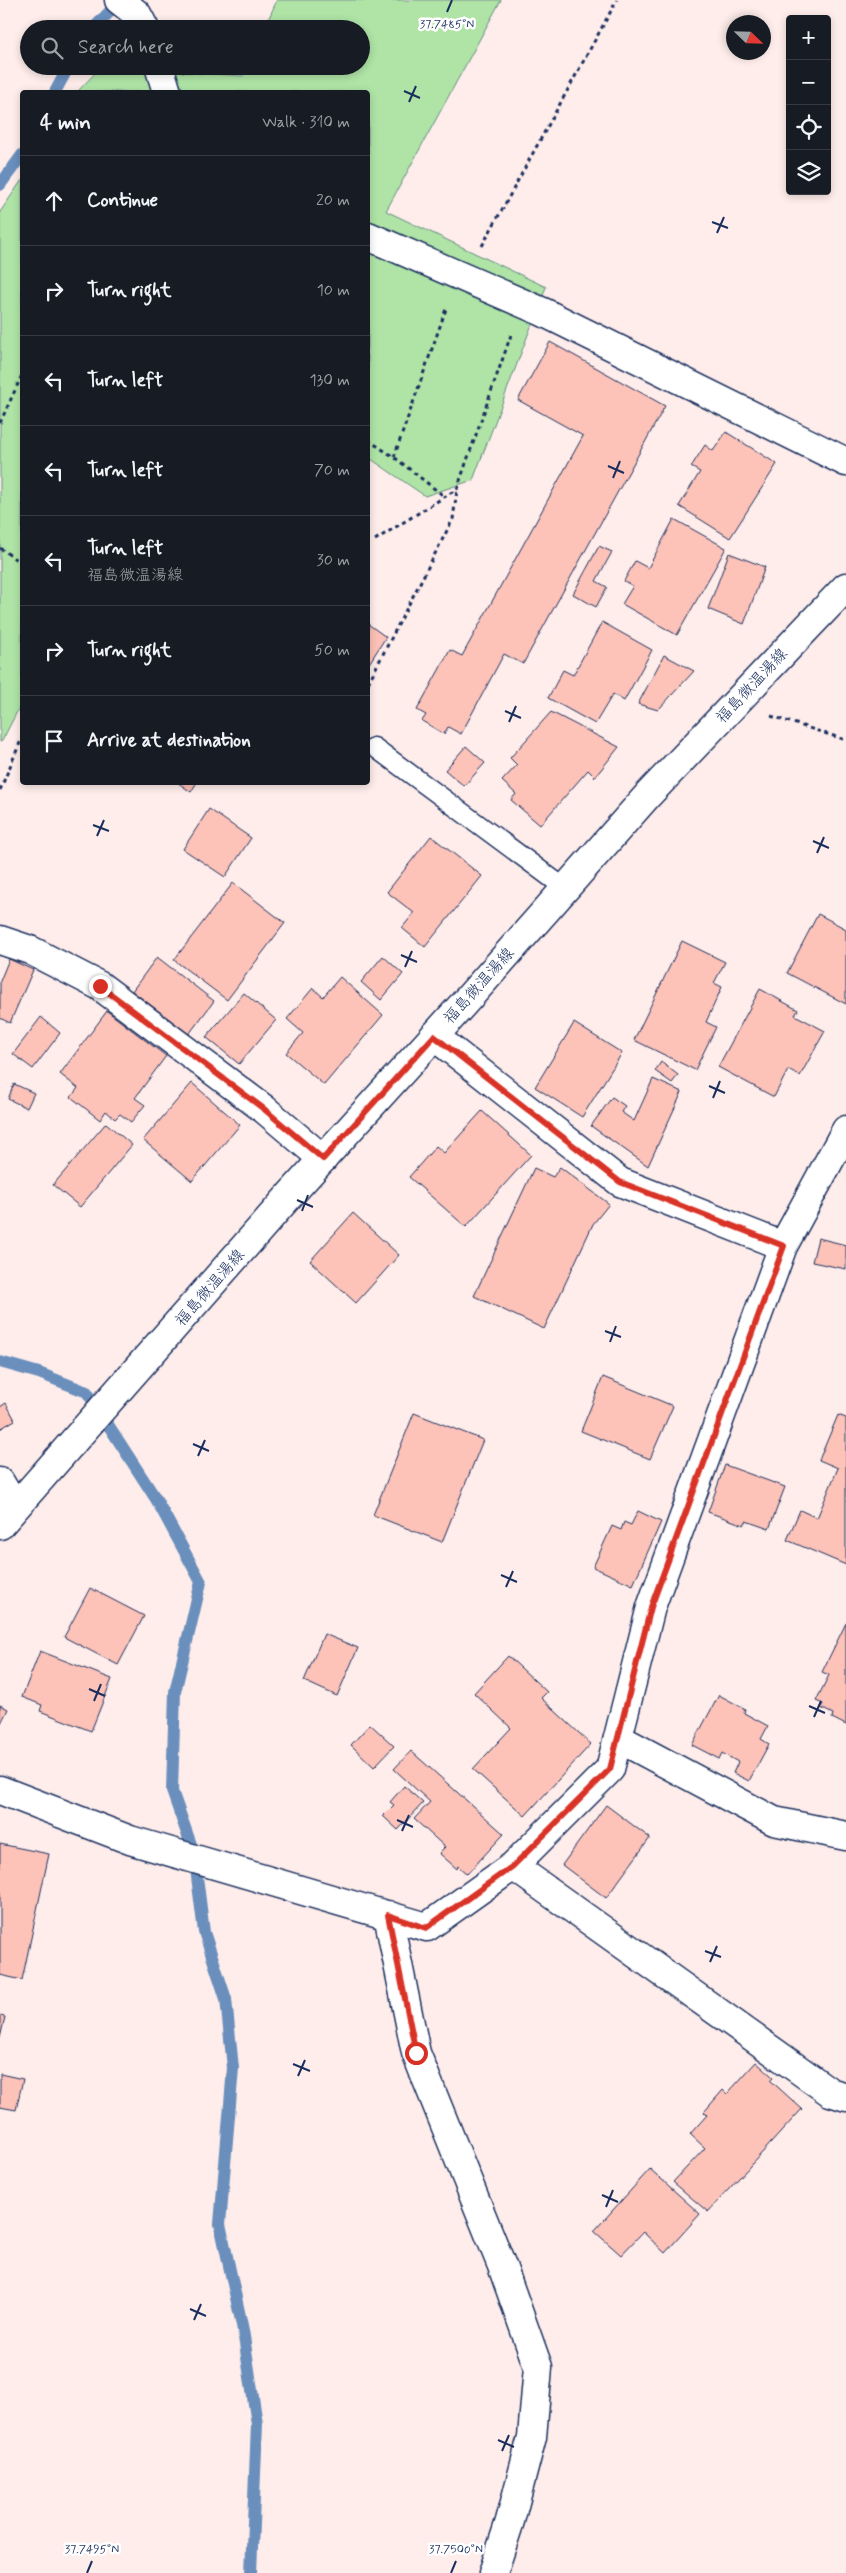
<!DOCTYPE html>
<html lang="en">
<head>
<meta charset="utf-8">
<style>
	body { margin:0; font-family:Mynerve,"Klee One",sans-serif; background:#242831; color:#f1f3f6 }
	.controls { position:absolute; right:15px; top:15px; display:grid; overflow:hidden; border-radius:5px; box-shadow:0 2px 8px #0003 }
	.controls button { width:45px; height:45px; display:grid; place-items:center; padding:0; border:0; border-bottom:1px solid #363941; background:#171b24; color:#f1f3f6; font:25px sans-serif }
	.compass { position:absolute; left:726px; top:15px; width:45px; height:45px; border-radius:50%; background:#171b24; box-shadow:0 2px 8px #0003; rotate:113deg }
	.stop { position:absolute; width:15px; height:15px; margin:-11px; border:4px solid #d93025; border-radius:50%; background:#fff }
	.stop.end { background:#d93025; border-color:#fff; box-shadow:0 1px 5px #0008 }
	.list { margin:0; padding:0; list-style:none }
	h2 { display:flex; justify-content:space-between; align-items:center; height:65px; margin:0; padding:0 20px; font-size:21px }
	h2 small { font-size:16px; font-weight:400; color:#9ea1a6 }
	.list li { display:grid; grid-template-columns:32px 1fr auto; gap:15px; align-items:center; box-sizing:border-box; height:90px; padding:0 20px; border-top:1px solid #363941 }
	.list b { display:block; font-size:19px; white-space:nowrap }
	.list p { margin:0; font-size:16px; white-space:nowrap; color:#9ea1a6 }
	.list em { font-size:16px; font-style:normal; color:#9ea1a6 }
	.icon { flex:none; width:28px; height:28px; fill:none; stroke:currentColor; stroke-width:2; stroke-linecap:round; stroke-linejoin:round }
	.map { position:relative; flex:none; width:846px; height:2573px; overflow:hidden }
	.search { position:absolute; background:#171b24; box-shadow:0 2px 8px #0003; left:20px; top:20px; width:350px; height:55px; display:flex; align-items:center; gap:12px; box-sizing:border-box; padding:0 18px; border-radius:28px; color:#9ea1a6; font-size:19px }
	.panel { position:absolute; background:#171b24; box-shadow:0 2px 8px #0003; left:20px; top:90px; width:350px; height:695px; border-radius:5px }
	.map>svg:first-child { display:block }
</style>
</head>
<body>
<div class="map">
<svg width="846" height="2573" viewBox="0 0 846 2573">
	<rect width="100%" height="100%" fill="#feedea"/>
	<filter id="ink" filterUnits="userSpaceOnUse"><feTurbulence type="fractalNoise" baseFrequency=".02" numOctaves="2"/><feDisplacementMap in="SourceGraphic" scale="10" xChannelSelector="R" yChannelSelector="G"/><feConvolveMatrix kernelMatrix="1 2 1 2 8 2 1 2 1" color-interpolation-filters="sRGB"/></filter>
	<g filter="url(#ink)">
		<path fill="#afe4a6" stroke="#658a82" d="M277,0H501L386,211L546,287L473,480L425,496L368,457V92H77L102,66H175L182,72L243,76L248,66H361V29H264Z
			M22,180V702L2,741L0,742V212Z"/>
		<g fill="none" stroke-linecap="round" stroke-linejoin="round">
			<path stroke="#6b8fbd" stroke-width="12" d="M93,29L121,0
				M55,92L69,66
				M0,185L22,155
				M0,1362L39,1373L87,1392L156,1499L201,1582L175,1692L172,1791L194,1853L204,1932L226,1999L233,2068L220,2224L243,2330L257,2424L251,2573"/>
		</g>
		<path fill="#fdc2b8" stroke="#1b2f5e" d="M550,342L665,406L523,664L504,654L461,734L448,727L444,734L422,721L426,715L417,710L450,650L462,656L583,436L518,400Z
			M726,432L777,464L730,538L679,506L700,472L691,467L705,445L713,451Z
			M674,519L726,548L677,635L622,604L633,586L624,581L635,561L648,568Z
			M599,546L612,552L596,581L607,587L596,607L573,594Z
			M729,553L765,567L744,624L708,609Z
			M602,622L652,650L624,701L613,694L595,724L548,698L563,670L573,675Z
			M368,624L386,637L368,665Z
			M664,655L694,671L658,710L638,704Z
			M551,712L619,747L595,777L588,770L540,825L511,800L516,794L502,781L517,765L510,758Z
			M466,746L485,763L464,786L445,770Z
			M177,782H197L191,792Z
			M209,809L251,838L225,877L183,849Z
			M431,836L482,876L425,947L402,928L414,913L387,892Z
			M233,883L285,923L227,1000L174,960Z
			M818,914L846,929V1004L787,973Z
			M682,941L725,962L714,983L722,987L706,1022L716,1027L695,1070L634,1040Z
			M383,956L403,974L381,1000L361,982Z
			M157,957L214,1001L189,1034L132,991Z
			M9,959L33,970L10,1023L0,1018V981Z
			M340,977L383,1015L324,1085L286,1053L303,1033L287,1019L313,988L323,997Z
			M760,989L798,1010L795,1015L825,1031L800,1076L788,1070L774,1097L718,1067Z
			M244,993L276,1020L239,1064L206,1037Z
			M107,1011L166,1056L135,1098L145,1105L131,1122L120,1114L115,1119L106,1111L100,1120L71,1097L78,1088L60,1074Z
			M41,1017L60,1033L33,1069L13,1054Z
			M574,1023L622,1053L582,1117L535,1087Z
			M661,1062L678,1075L672,1083L655,1071Z
			M653,1079L682,1092L648,1166L591,1126L612,1097L625,1106L621,1112L634,1121Z
			M192,1083L240,1125L192,1181L143,1140Z
			M14,1084L34,1093L27,1108L8,1099Z
			M482,1111L531,1155L466,1227L409,1177L436,1146L444,1153Z
			M106,1123L132,1145L80,1207L53,1185Z
			M560,1167L609,1204L593,1224L544,1329L474,1296L534,1168L553,1177Z
			M353,1213L399,1255L356,1303L310,1261Z
			M818,1238L846,1245V1269L812,1262Z
			M603,1377L673,1406L650,1459L581,1431Z
			M6,1403L15,1420L0,1429V1407Z
			M414,1413L483,1440L442,1542L373,1515Z
			M838,1415L846,1418V1565L787,1540L800,1510L817,1518L838,1468L819,1460Z
			M725,1465L785,1487L769,1529L746,1521L744,1525L708,1512Z
			M638,1511L661,1522L633,1585L593,1567L612,1526L621,1530L624,1522L631,1525Z
			M90,1588L144,1616L118,1665L64,1637Z
			M846,1623V1725L832,1718L833,1714L821,1708L823,1704L816,1701L829,1675L822,1672Z
			M324,1634L358,1648L337,1696L304,1681Z
			M40,1651L112,1679L91,1731L40,1711L42,1705L22,1697Z
			M508,1656L547,1692L541,1698L591,1744L525,1816L473,1769L511,1728L474,1693Z
			M719,1695L745,1709L744,1713L768,1726L761,1739L769,1744L749,1781L733,1773L738,1762L722,1753L719,1759L692,1745Z
			M0,1705L8,1709L0,1725Z
			M370,1724L394,1746L374,1767L351,1745Z
			M411,1751L504,1834L467,1874L458,1866L457,1869L439,1853L445,1847L414,1819L430,1802L394,1769Z
			M404,1786L423,1803L398,1830L383,1816L394,1805L390,1802Z
			M606,1805L650,1838L606,1898L562,1865Z
			M0,1844L49,1854L22,1980L0,1975Z
			M0,2016L5,2017L0,2038Z
			M756,2062L773,2077L770,2080L802,2109L708,2212L673,2182L705,2148L690,2134L707,2115L704,2112L723,2090L727,2094Z
			M0,2074L23,2079L16,2110L0,2107Z
			M650,2169L700,2214L665,2253L643,2232L621,2255L594,2231Z"/>
		<g fill="none" stroke-linecap="round" stroke-linejoin="round">
			<g stroke="#1b2f5e" stroke-width="21">
				<path id="service" d="M374,747L566,889"/>
			</g>
			<g stroke="#1b2f5e" stroke-width="31">
				<path id="minor" d="M119,0L137,14L145,29
					M159,66L167,92
					M368,236L543,312L846,462
					M0,940L30,950L100,986L264,1109L323,1159
					M434,1036L620,1182L783,1246
					M0,1482L15,1507
					M618,1738L774,1821L846,1836
					M0,1790L130,1840L427,1927L513,1866L610,1769L651,1607L783,1246L846,1130
					M513,1866L830,2092L846,2097
					M388,1915L416,2053L502,2266L538,2367L532,2437L510,2521L493,2573"/>
			</g>
			<g stroke="#1b2f5e" stroke-width="31">
				<path id="secondary" d="M0,1525L289,1196L465,1002L648,795L846,587"/>
			</g>
			<path stroke="#1b2f5e" stroke-width="3" stroke-dasharray="4 4" stroke-linecap="butt" d="M482,246L617,0
				M0,423L22,375
				M368,440L394,457L445,497
				M394,457L446,309
				M375,540L457,489L511,335
				M0,548L22,564
				M368,683L453,519L457,490
				M771,716L846,740
				M0,790L22,738"/>
			<use href="#service" stroke="#fff" stroke-width="18"/>
			<use href="#minor" stroke="#fff" stroke-width="28"/>
			<use href="#secondary" stroke="#fff" stroke-width="28"/>
		</g>
	</g>
	<g fill="none" stroke-linecap="round" stroke-linejoin="round" filter="url(#ink)">
		<path stroke="#d93025" stroke-width="6" d="M100,986L264,1109L323,1159L434,1036L620,1182L784,1246L651,1607L610,1769L513,1866L426,1928L388,1915L416,2053"/>
	</g>
	<path fill="none" stroke="#1b2f5e" stroke-width="2" d="M447,12L452,0M404,91L420,98M409,102L416,86M712,222L728,228M717,233L724,217M608,466L624,473M613,478L620,461M505,711L521,718M509,722L516,706M93,825L109,831M97,836L104,820M813,841L829,848M817,853L824,837M401,955L417,962M405,967L412,951M709,1086L725,1093M713,1098L720,1081M297,1200L313,1207M302,1211L308,1195M605,1331L621,1337M610,1342L616,1326M193,1444L209,1451M198,1456L205,1440M501,1575L517,1582M506,1587L513,1571M89,1689L105,1696M94,1701L101,1684M809,1706L825,1713M814,1717L821,1701M397,1820L413,1827M402,1831L409,1815M705,1951L721,1957M710,1962L717,1946M293,2064L310,2071M298,2076L305,2060M602,2195L618,2202M606,2207L613,2190M190,2309L206,2316M194,2320L201,2304M498,2440L514,2447M502,2451L509,2435M87,2573L92,2561M451,2573L456,2561"/>
	<g text-anchor="middle" dominant-baseline="central" stroke-width="5" stroke-linejoin="round" paint-order="stroke">
		<g font-size="16" fill="#1b2f5e" stroke="#fff">
			<text transform="translate(752 686) rotate(-47)">福島微温湯線</text>
			<text transform="translate(479 986) rotate(-48)">福島微温湯線</text>
			<text transform="translate(210 1288) rotate(-49)">福島微温湯線</text>
		</g>
	</g>
	<g font-size="12" text-anchor="middle" fill="#1b2f5e" stroke="#fff" stroke-width="5" stroke-linejoin="round" paint-order="stroke">
		<text x="447" y="28">37.7485°N</text>
		<text x="92" y="2553">37.7495°N</text>
		<text x="456" y="2553">37.7500°N</text>
	</g>
</svg>
<div class="controls">
<button>+</button>
<button>−</button>
<button><svg class="icon" aria-label="locate" viewBox="0 0 24 24"><circle cx="12" cy="12" r="6"/><path d="M12 2v4M12 18v4M2 12h4M18 12h4"/></svg></button>
<button><svg class="icon" aria-label="layers" viewBox="0 0 24 24"><path d="M12 4l9 5-9 5-9-5zM3 14l9 5 9-5"/></svg></button>
</div>
<svg class="compass" viewBox="-18 -18 36 36"><path d="M0-13l5 13h-10z" fill="#e53935"/><path d="M0 13l5-13h-10z" fill="#9ea1a6"/></svg>
<div class="stop" style="left:416px;top:2053px"></div>
<div class="stop end" style="left:100px;top:986px"></div>
<div class="search"><svg class="icon" aria-label="search" viewBox="0 0 24 24"><circle cx="10" cy="10" r="6"/><path d="M15 15l6 6"/></svg>Search here</div>
<section class="panel">
<h2>4 min<small>Walk · 310 m</small></h2>
<ul class="list">
<li><svg class="icon" aria-label="ahead" viewBox="0 0 24 24"><path d="M12 20V5M6 11l6-6 6 6"/></svg><div><b>Continue</b></div><em>20 m</em></li>
<li><svg class="icon" aria-label="right" viewBox="0 0 24 24"><path d="M7 20v-9h11M14 6l5 5-5 5"/></svg><div><b>Turn right</b></div><em>10 m</em></li>
<li><svg class="icon" aria-label="left" viewBox="0 0 24 24"><path d="M17 20v-9H6M10 6l-5 5 5 5"/></svg><div><b>Turn left</b></div><em>130 m</em></li>
<li><svg class="icon" aria-label="left" viewBox="0 0 24 24"><path d="M17 20v-9H6M10 6l-5 5 5 5"/></svg><div><b>Turn left</b></div><em>70 m</em></li>
<li><svg class="icon" aria-label="left" viewBox="0 0 24 24"><path d="M17 20v-9H6M10 6l-5 5 5 5"/></svg><div><b>Turn left</b><p>福島微温湯線</p></div><em>30 m</em></li>
<li><svg class="icon" aria-label="right" viewBox="0 0 24 24"><path d="M7 20v-9h11M14 6l5 5-5 5"/></svg><div><b>Turn right</b></div><em>50 m</em></li>
<li><svg class="icon" aria-label="arrive" viewBox="0 0 24 24"><path d="M6 21V4h12l-3 4 3 4H6"/></svg><div><b>Arrive at destination</b></div></li>
</ul>
</section>
</div>
</body>
</html>
